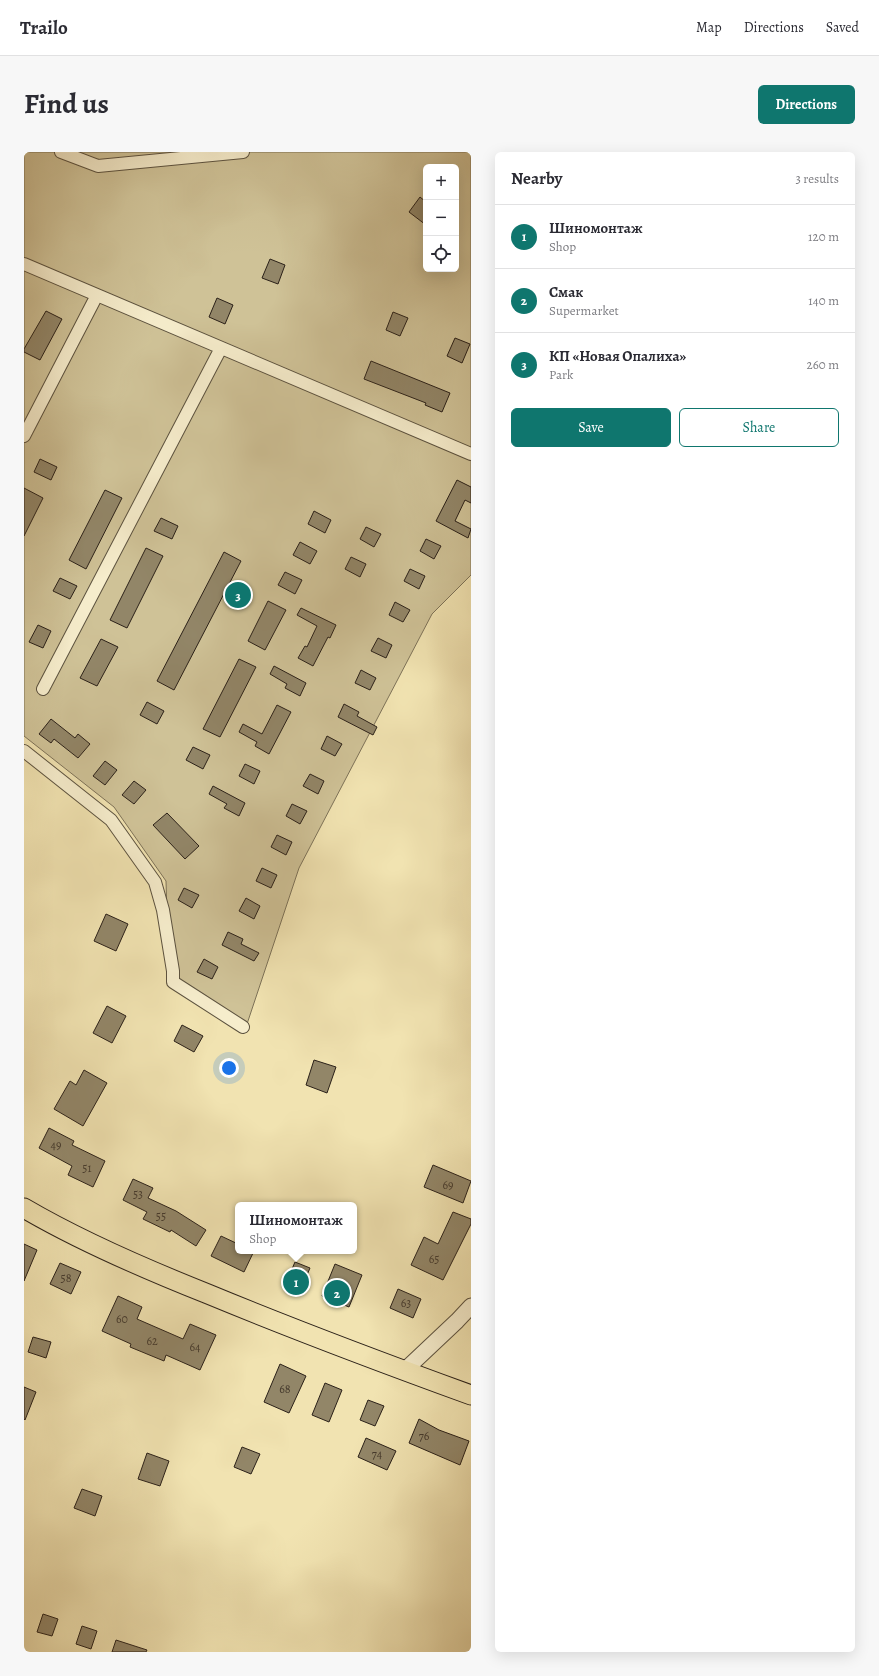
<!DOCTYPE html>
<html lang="en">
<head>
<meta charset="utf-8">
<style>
	body { margin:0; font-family:Alegreya,serif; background:#f7f7f7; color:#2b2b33 }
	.controls { position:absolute; right:12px; top:12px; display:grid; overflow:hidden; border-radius:6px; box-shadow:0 4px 16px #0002 }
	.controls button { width:36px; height:36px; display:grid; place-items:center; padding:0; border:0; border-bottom:1px solid #e1e1e2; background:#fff; color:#2b2b33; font:20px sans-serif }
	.you { position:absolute; left:205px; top:916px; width:14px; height:14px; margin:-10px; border:3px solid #fff; border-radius:50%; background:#1a73e8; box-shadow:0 0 0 6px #1a73e833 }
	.badge { display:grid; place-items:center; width:26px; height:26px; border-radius:50%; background:#0f766e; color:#fff; font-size:13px; font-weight:700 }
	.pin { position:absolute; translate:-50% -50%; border:2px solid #fff; box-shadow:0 1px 4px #0006 }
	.popup { position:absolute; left:211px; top:1050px; width:122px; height:52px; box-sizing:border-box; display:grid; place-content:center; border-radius:6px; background:#fff; filter:drop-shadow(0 1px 3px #0005); font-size:13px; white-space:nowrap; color:#7c7c81 }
	.popup b { font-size:15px; color:#2b2b33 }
	.popup::after { content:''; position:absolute; left:50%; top:100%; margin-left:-8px; border:8px solid transparent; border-top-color:#fff }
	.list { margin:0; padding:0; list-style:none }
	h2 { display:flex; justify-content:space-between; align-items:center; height:52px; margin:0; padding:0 16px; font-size:17px }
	h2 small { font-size:13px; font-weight:400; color:#7c7c81 }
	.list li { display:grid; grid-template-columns:26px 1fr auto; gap:12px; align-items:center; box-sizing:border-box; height:64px; padding:0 16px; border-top:1px solid #e1e1e2 }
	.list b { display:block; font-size:15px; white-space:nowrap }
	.list p { margin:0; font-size:13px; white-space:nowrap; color:#7c7c81 }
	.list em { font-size:13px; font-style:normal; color:#7c7c81 }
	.actions { display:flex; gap:8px; padding:12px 16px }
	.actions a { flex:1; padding:9px 0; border:1px solid #0f766e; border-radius:6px; text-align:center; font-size:14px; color:#0f766e }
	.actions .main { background:#0f766e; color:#fff }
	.icon { flex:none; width:22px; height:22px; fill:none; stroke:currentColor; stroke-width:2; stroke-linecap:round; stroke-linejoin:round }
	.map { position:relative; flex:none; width:447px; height:1500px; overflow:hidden; border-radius:6px }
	header { display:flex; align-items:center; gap:24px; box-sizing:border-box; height:56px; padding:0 20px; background:#fff; border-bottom:1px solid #e1e1e2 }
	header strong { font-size:19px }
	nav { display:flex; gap:22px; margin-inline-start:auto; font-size:14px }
	.intro { display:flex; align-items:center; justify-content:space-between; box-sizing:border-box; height:96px; padding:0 24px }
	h1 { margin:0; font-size:28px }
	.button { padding:10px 18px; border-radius:6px; background:#0f766e; color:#fff; font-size:14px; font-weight:700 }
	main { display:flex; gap:24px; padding:0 24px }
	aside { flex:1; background:#fff; border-radius:6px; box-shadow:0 4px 16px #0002 }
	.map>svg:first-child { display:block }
</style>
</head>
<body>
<header>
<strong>Trailo</strong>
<nav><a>Map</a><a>Directions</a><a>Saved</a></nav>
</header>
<div class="intro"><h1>Find us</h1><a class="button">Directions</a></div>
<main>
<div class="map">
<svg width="447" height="1500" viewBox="0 0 447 1500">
	<rect width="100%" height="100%" fill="#f1e3b1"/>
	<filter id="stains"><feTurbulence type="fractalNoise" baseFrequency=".005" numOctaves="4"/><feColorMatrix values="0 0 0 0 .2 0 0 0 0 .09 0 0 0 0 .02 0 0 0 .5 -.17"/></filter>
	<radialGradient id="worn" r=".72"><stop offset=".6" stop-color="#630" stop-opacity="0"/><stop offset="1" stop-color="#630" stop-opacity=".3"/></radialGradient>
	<path fill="#cfc297" stroke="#7d7258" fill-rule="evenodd" d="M0,0H447V423L408,462L275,716L221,878L145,831L142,729L90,655L0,584ZM402,15H432V117H402Z"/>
	<path fill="#928668" stroke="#2b2119" d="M396,45L402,50V73L385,60Z
		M246,107L261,113L254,132L238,126Z
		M193,146L209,153L201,172L185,165Z
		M22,159L38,167L16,208L0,200V197Z
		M369,160L384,166L376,184L362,178Z
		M431,186L446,192L438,211L423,204Z
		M347,209L426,241L418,260L401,253L402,251L340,227Z
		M16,307L33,315L27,328L10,320Z
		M433,328L447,335V351L441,348L431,369L447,377L444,386L412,369Z
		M0,336L19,346L0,384Z
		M81,338L98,346L62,417L45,408Z
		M290,359L307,368L301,381L284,372Z
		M137,366L154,374L148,387L130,379Z
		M342,375L357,382L350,395L336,387Z
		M402,387L417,394L410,407L396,399Z
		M276,390L293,399L286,412L269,403Z
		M122,396L139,404L103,476L86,468Z
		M200,400L217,409L150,538L133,529Z
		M327,405L342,412L336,425L321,417Z
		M386,417L401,424L395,437L380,429Z
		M261,420L278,428L271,442L254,433Z
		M36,426L53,434L46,447L29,439Z
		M244,449L262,458L241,498L224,489Z
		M371,450L386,458L379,470L365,463Z
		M277,456L312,473L306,486L304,485L289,514L274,506L281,494L283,495L293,474L273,463Z
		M14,473L27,479L19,496L5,490Z
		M354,486L368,493L362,506L347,499Z
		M77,487L94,495L73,534L56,526Z
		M215,507L232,515L196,585L179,577Z
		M250,514L282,531L276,544L261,536L263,532L246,522Z
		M337,518L352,526L346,538L331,531Z
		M123,550L140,559L133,572L116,563Z
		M320,552L335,560L333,564L353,575L349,583L314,565Z
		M253,553L267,560L245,602L231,594L233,590L215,580L219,572L238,582Z
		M27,567L51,586L54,582L66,592L54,606L30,587L27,591L15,582Z
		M303,584L318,592L311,604L297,597Z
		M169,595L186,603L179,617L162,608Z
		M81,609L93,618L81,633L69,624Z
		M221,612L236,619L230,632L215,624Z
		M286,622L300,629L294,642L279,634Z
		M110,629L122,638L110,652L98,643Z
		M189,634L221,651L215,664L200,656L203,652L185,642Z
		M268,652L283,659L276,672L262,664Z
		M143,661L175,694L161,707L129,673Z
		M253,683L268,690L262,703L247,695Z
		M238,716L253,723L247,736L232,729Z
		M160,736L175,743L168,756L154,748Z
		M222,746L236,754L230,767L215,759Z
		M82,762L104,772L92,799L70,789Z
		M204,780L219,787L217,792L235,801L230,809L198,793Z
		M180,807L194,815L188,827L173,820Z
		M83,854L102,864L88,891L69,881Z
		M158,873L179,884L170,900L150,889Z
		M290,908L312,915L303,941L282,933Z
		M60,918L83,931L59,974L30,957L46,929L52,933Z
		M25,976L50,989L48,993L81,1009L69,1035L44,1023L48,1014L15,996Z
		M409,1013L447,1029L439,1051L400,1035Z
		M109,1027L129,1036L124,1046L152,1059L182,1078L172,1094L147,1078L146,1080L119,1067L123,1060L99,1048Z
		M429,1060L447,1067V1072L419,1128L387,1113L400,1085L414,1092Z
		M197,1084L214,1092V1099H230L220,1120L187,1104Z
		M0,1092L13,1098L0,1129Z
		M271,1110L286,1116L277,1137L262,1131Z
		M36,1111L57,1120L47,1142L26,1132Z
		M311,1112L338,1123L325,1155L298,1144Z
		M374,1137L397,1147L389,1166L366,1156Z
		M94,1144L118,1155L113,1167L159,1187L166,1172L192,1183L176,1218L142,1203L140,1209L106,1195L107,1192L78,1179Z
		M9,1185L27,1190L22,1206L4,1200Z
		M256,1212L282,1224L265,1261L240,1250Z
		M301,1231L318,1238L305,1270L288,1263Z
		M0,1235L12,1240L1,1268L0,1267Z
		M344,1248L360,1254L351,1274L336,1268Z
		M395,1267L415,1278L445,1289L436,1313L385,1291Z
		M342,1286L372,1299L363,1318L334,1305Z
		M218,1295L236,1302L227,1322L210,1315Z
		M123,1301L145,1309L136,1334L114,1327Z
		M58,1337L78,1344L71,1364L50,1356Z
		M19,1462L34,1467L28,1484L13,1480Z
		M58,1474L73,1479L67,1497L52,1492Z
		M92,1488L123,1498L122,1500H88Z"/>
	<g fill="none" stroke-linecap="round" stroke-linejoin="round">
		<g stroke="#5c523f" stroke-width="14">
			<path id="minor" d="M37,0L74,14L219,0
				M0,112L447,302
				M0,284L73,143
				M19,537L197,196
				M0,599L87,668L131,730L139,758L149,819V830L219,875"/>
		</g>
		<g stroke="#5c523f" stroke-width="17">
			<path id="tertiary" d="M380,1219L433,1169L447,1154"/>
		</g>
		<g stroke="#2b2119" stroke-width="21">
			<path id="primary" d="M0,1056C58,1090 121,1117 184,1142C271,1178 359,1211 447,1243"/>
		</g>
		<use href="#minor" stroke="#f6edcc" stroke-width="12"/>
		<use href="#tertiary" stroke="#f6edcc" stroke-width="15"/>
		<use href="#primary" stroke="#f1e3b1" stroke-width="19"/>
	</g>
	<g text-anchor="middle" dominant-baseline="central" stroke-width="3" stroke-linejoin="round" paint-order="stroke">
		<g font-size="12" fill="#453a2d">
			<text x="32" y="993">49</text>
			<text x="63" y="1016">51</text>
			<text x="424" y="1033">69</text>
			<text x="114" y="1042">53</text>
			<text x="137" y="1064">55</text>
			<text x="410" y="1107">65</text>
			<text x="42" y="1126">58</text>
			<text x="382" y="1151">63</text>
			<text x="98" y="1167">60</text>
			<text x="128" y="1189">62</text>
			<text x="171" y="1195">64</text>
			<text x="261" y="1237">68</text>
			<text x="400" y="1284">76</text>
			<text x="353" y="1302">74</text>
		</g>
	</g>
	<rect width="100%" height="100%" filter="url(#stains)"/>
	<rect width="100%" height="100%" fill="url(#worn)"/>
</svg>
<div class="controls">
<button>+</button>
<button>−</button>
<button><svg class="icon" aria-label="locate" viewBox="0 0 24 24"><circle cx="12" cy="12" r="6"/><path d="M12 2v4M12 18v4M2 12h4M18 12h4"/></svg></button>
</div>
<div class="you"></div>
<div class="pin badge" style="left:272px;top:1130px">1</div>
<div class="popup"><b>Шиномонтаж</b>Shop</div>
<div class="pin badge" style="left:313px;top:1141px">2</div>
<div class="pin badge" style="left:214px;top:443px">3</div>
</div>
<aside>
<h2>Nearby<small>3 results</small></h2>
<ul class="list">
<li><span class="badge">1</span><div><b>Шиномонтаж</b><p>Shop</p></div><em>120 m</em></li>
<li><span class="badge">2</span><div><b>Смак</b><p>Supermarket</p></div><em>140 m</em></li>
<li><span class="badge">3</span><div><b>КП «Новая Опалиха»</b><p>Park</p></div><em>260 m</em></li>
</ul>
<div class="actions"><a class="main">Save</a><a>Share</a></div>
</aside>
</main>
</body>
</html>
